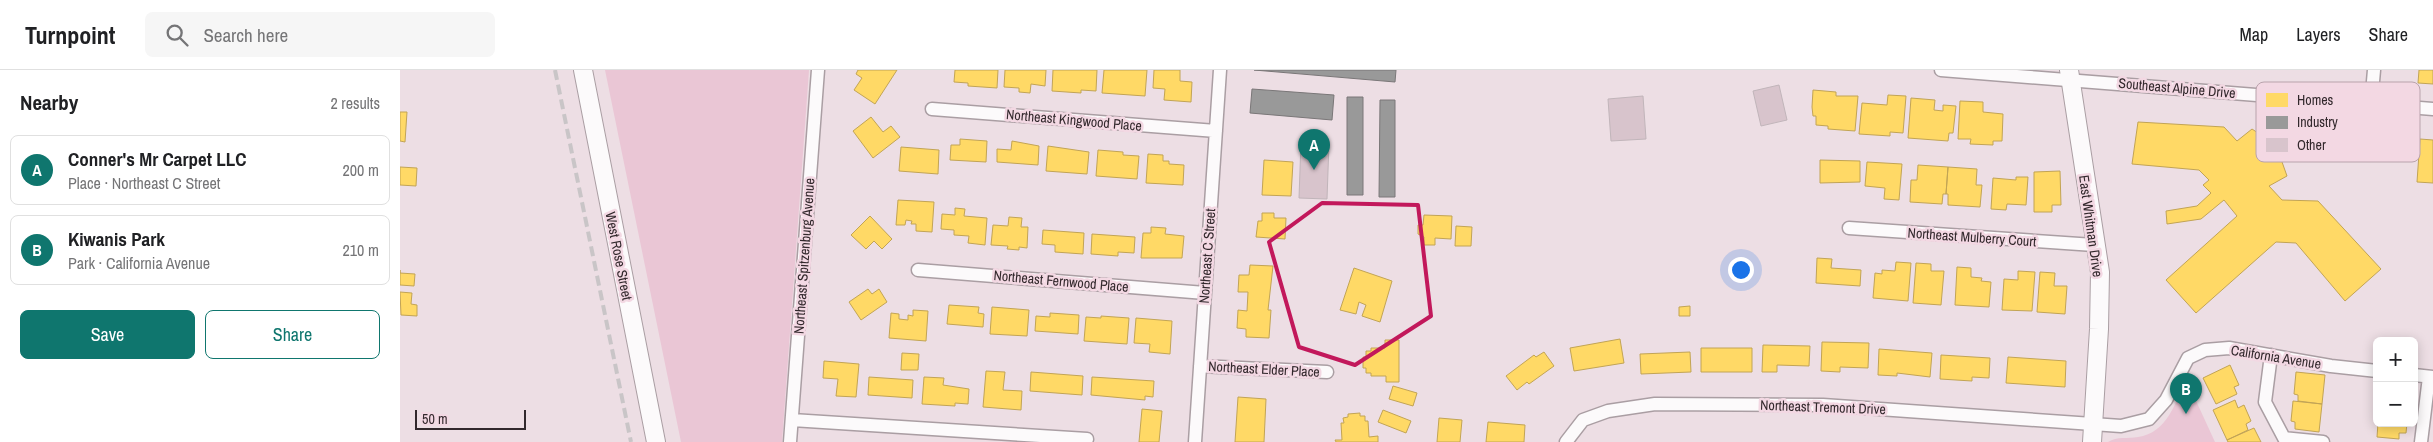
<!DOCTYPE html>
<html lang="en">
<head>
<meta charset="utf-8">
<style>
	body { margin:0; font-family:"Archivo Narrow",sans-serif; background:#f6f6f6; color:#202124 }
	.controls { position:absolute; right:15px; bottom:15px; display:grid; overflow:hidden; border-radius:8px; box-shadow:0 2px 12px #0003 }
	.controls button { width:45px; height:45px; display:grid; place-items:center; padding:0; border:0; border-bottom:1px solid #e0e0e0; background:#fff; color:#202124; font:25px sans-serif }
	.scale { position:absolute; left:15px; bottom:12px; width:111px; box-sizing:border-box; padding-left:5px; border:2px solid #32282c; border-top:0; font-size:14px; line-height:18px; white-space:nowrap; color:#32282c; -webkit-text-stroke:4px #f3d8e3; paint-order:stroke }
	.you { position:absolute; left:1340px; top:199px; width:18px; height:18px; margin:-12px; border:4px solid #fff; border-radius:50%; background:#1a73e8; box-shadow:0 0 0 8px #1a73e833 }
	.badge { display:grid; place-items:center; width:32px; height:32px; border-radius:50%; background:#0f766e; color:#fff; font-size:16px; font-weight:700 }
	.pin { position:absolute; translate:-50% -41px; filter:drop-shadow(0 1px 2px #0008) }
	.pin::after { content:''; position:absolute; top:26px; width:18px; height:15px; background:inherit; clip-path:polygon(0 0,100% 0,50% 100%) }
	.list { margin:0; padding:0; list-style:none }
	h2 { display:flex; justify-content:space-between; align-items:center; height:65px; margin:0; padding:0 20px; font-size:21px }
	h2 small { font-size:16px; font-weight:400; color:#757577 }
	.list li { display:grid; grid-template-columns:32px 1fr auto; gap:15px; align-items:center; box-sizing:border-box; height:70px; margin:0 10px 10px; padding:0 10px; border:1px solid #e0e0e0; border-radius:8px }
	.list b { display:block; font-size:19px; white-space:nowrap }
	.list p { margin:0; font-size:16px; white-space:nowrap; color:#757577 }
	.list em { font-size:16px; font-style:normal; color:#757577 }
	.actions { display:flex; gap:10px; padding:15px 20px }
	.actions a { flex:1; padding:11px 0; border:1px solid #0f766e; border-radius:8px; text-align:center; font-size:18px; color:#0f766e }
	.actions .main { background:#0f766e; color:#fff }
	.icon { flex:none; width:28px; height:28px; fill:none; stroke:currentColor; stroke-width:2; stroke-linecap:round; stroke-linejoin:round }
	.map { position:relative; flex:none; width:2033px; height:372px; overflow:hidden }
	header { display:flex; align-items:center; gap:30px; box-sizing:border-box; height:70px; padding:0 25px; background:#fff; border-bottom:1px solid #e0e0e0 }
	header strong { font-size:24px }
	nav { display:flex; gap:28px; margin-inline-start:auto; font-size:18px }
	.search { width:350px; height:45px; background:#f6f6f6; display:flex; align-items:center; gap:12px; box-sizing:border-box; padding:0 18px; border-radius:8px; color:#757577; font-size:19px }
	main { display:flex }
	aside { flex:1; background:#fff }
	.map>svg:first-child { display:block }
</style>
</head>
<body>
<header>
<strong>Turnpoint</strong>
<div class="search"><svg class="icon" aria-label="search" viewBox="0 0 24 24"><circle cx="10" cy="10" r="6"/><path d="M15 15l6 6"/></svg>Search here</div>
<nav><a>Map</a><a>Layers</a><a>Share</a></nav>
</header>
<main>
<aside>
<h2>Nearby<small>2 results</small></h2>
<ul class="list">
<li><span class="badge">A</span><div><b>Conner's Mr Carpet LLC</b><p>Place · Northeast C Street</p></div><em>200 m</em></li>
<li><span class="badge">B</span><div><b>Kiwanis Park</b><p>Park · California Avenue</p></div><em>210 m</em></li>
</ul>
<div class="actions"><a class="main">Save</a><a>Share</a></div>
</aside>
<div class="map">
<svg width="2033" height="372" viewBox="0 0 2033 372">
	<rect width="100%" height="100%" fill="#eddee4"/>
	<path fill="#eac6d5" d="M205,0H409L382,372H281Z
		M1786,309L1815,372H1708C1717,366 1728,369 1738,367C1767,363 1776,332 1786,309Z"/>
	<path fill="#ffd966" stroke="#c2a455" d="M458,0H497L475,34L454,20L462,8L456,4Z
		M555,0H598L597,18L568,16V13L554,12Z
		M605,0H646L645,16L631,14L630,23L619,22V18L604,17Z
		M653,0H697L696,21L681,20V23L652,21Z
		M704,0H747L745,26L702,23Z
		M754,0H780V11L792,12L791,32L764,30L765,19L753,18Z
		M2019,0H2033V14L2018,13Z
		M1413,20L1436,22V26H1458L1455,61L1428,59V56L1416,55V46H1413L1412,37Z
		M1488,25L1506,26L1503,63L1490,62V66L1459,64L1462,33L1487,35Z
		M1511,28L1535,30L1534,40L1543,41V35L1556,36L1553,63H1549L1548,71L1508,68Z
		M1560,31L1583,32V42L1603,44L1602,71H1593V75L1570,74L1571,69H1558Z
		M0,42H7L5,72L0,71Z
		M471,47L483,62L491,56L500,67L473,88L453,61Z
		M1738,52L1824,57L1837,71L1852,59L1876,75L1887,106L1869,116L1882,130L1918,131L1981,199L1945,231L1896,173L1876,172L1796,243L1766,210L1837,146L1824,130L1801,149L1767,154L1766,141L1797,136L1811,123L1803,115L1809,110L1799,100L1732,94Z
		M560,69L587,71L586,92L550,90L551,75H560Z
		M2020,69L2033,70V113L2017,112Z
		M612,71L639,76L638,95L597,92V79L611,80Z
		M648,76L689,82L687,104L646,101Z
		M501,77L539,80L538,104L499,101Z
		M698,80L723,82V85L739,86L737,109L696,106Z
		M748,84L763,85V91H769V94L784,95L783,115L746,113Z
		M864,90L893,92L891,126L862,125Z
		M1420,90L1460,91V112L1420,113Z
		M1467,92L1502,94L1499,130L1484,129L1485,118L1465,116Z
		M1518,95L1548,97L1546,124H1543L1542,134L1510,132L1511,110H1517Z
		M0,97L17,98L16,116L0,115Z
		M1548,97L1577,99L1576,115H1582L1580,137L1548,135V124H1546Z
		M1660,101L1661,135H1652V142H1634V102Z
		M1616,107H1628L1626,135L1607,134L1606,140L1591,139L1593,108L1616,110Z
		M498,130L534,132L532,162L516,161V154H511L512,151L506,150L505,155H496Z
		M555,138L565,139L564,146L587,148L585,175L568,173L569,166L554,165V160L541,159L542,144L555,145Z
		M862,143H874V148H886L885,169L856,167L858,151H862Z
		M1024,145L1052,146L1051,169L1035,168V175H1024V167L1018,164V155H1023Z
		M470,146L492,169L482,179L474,171L466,179L451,165Z
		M609,147L622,148L621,157H628L627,178L619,177V180L607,179L608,176L591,175L593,155L608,156Z
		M1056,156L1072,157L1071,176H1055Z
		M751,157L766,158L765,164L784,166L782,188H741L743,163H751Z
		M643,160L684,163L683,184L655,182V175L642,174Z
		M692,164L735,167L734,183L718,182V186L691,184Z
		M1417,188L1432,189L1431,198L1461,200L1460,216L1416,213Z
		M1496,192L1511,193L1508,231L1473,228L1475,203L1482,204V200L1495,201Z
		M1516,193L1531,194V201H1544L1541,235L1513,233Z
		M850,195L873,196L868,240H871L869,268L846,267V259L837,258L838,240L847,241L848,222H838L839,205H849Z
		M1557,197L1571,198V207L1582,208L1581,211L1591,212L1589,237L1555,235Z
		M954,198L992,211L980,252L962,246L966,235L959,232L956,244L940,240Z
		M0,200V203L15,204L14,216L0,215Z
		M1618,201L1635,202L1632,241L1602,240L1604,209L1618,210Z
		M1640,202L1655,203L1654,216H1667L1665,244L1637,242Z
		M468,219L472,224L479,219L487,232L461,250L449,232Z
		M0,222L12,223L11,234L17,235V246L1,245Z
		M549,235L579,237L578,243L584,244L583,257L547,254Z
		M1290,236V246H1279V237Z
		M592,237L629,240L627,266L590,264Z
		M513,240L528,241L526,271L489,268L491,243L499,244V249L508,250V245L513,246Z
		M650,243L679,245L678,264L635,261L636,246L650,247Z
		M701,246L729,248L727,274L684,271L686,247L701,248Z
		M736,248L772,251L770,284L749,282L750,274L734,273Z
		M1220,269L1224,293L1174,301L1170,278Z
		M985,270H999V312H986V306H971V303H966V298H963V287H966V281H971V278H985Z
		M1422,272L1469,273L1468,298L1440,297V302L1421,301Z
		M1363,275L1410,276L1409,296L1377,295V302H1362Z
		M1301,278H1352V302H1301Z
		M1479,279L1532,283L1530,307L1497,303V306L1478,305Z
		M1144,282L1154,296L1129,314L1127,312L1117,320L1106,306L1134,285L1136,287Z
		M1290,282L1291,302L1241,304L1240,284Z
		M502,283L519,284L518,300H501Z
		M1541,285L1590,288L1589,308L1572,307V311L1540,309Z
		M1608,287L1666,291L1665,317L1606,313Z
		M424,291L459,294L456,327L436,326L438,309L423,308Z
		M1830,295L1839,315L1834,317L1837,324L1816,334L1803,308Z
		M586,301L605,302L603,320L622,321L621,340L583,337Z
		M631,302L683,306L682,325L630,321Z
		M1896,302L1925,305L1922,334L1898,331V325L1894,324Z
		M469,307L513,310L512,328L468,325Z
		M524,307L544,308L543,315L569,319L568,334L555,333V336L522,334Z
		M692,307L754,311L753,327L745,326V330L691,325Z
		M993,316L1017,323L1013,336L989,329Z
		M838,327L866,329L864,372H835Z
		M1835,330L1838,338L1844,335L1851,351L1846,354L1848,360L1827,370L1813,340Z
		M1893,331L1922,334L1919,362L1895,359V352L1891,351Z
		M742,339L762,341L759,372H739Z
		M983,340L1011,351L1006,363L978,352Z
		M960,343V346H965V351H968L969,367L978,366V372H936L935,370H942L941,353H944L943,348L948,347V344Z
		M1039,348L1062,350L1060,372H1037Z
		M1088,352L1125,355L1124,372H1086Z
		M1978,353H2007L2006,363H1999V369L1977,367Z
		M1854,358L1861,372H1828L1827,370Z"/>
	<path fill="#999" stroke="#7a7778" d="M854,0H996L995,12Z
		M852,19L934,25L932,50L850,43Z
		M947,27H963V125H947Z
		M980,30H995V127H979Z"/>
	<path fill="#d8c4cc" stroke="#c1b5ba" d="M1379,15L1387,50L1361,56L1353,21Z
		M1243,26L1246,69L1211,71L1208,29Z
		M901,72L929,73L927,129L899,128Z"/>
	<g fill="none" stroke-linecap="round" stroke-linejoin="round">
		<g stroke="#aa9ea3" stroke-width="15">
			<path id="minor" d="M1541,0L2033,39
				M1971,34L1974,0
				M532,39L816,61
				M1449,158L1694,175
				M518,200L805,223
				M1871,285L1865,332L1884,368L1923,372
				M800,296L927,302
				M2014,305L2033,307
				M392,350L687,369
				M390,372L418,0
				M795,372L820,0
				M1166,372L1183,350L1208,341L1255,334L1423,335L1721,356L1749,349L1766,330L1788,288L1805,280L1829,278L1931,296L1977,301
				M2021,372L2029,307"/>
		</g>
		<g stroke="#aa9ea3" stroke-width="20">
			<path id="secondary" d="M183,0L256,372
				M1669,0L1700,202L1699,259L1692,372"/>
		</g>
		<use href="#minor" stroke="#fcfafb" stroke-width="12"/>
		<use href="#secondary" stroke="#fcfafb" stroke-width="18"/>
		<path stroke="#c9c5c7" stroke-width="4" stroke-dasharray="10 5" stroke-linecap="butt" d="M155,0L231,372"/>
	</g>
	<path fill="none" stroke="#c2185b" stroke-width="4" stroke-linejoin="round" d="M922,133L1018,135L1031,246L955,295L899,277L869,172Z"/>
	<g text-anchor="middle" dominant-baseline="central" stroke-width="5" stroke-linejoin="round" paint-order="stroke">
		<g font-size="14" fill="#32282c" stroke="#f3d8e3">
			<text transform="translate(1777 18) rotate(5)">Southeast Alpine Drive</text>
			<text transform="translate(674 50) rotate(5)">Northeast Kingwood Place</text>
			<text transform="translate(1691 156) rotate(82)">East Whitman Drive</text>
			<text transform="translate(1572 167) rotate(4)">Northeast Mulberry Court</text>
			<text transform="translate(219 186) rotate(79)">West Rose Street</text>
			<text transform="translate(404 186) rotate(-86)">Northeast Spitzenburg Avenue</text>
			<text transform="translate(807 186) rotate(-86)">Northeast C Street</text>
			<text transform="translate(661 211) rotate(5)">Northeast Fernwood Place</text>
			<text transform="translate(1876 287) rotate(9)">California Avenue</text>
			<text transform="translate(864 299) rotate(3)">Northeast Elder Place</text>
			<text transform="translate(1423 337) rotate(2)">Northeast Tremont Drive</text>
		</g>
	</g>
	<rect x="1856" y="12" width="164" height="80" rx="8" fill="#f3d8e3" stroke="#b9a3ac" stroke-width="1"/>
	<rect x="1866" y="23" width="22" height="14" fill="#ffd966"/>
	<rect x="1866" y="46" width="22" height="13" fill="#999"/>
	<rect x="1866" y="68" width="22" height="14" fill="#d8c4cc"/>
	<g font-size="14" fill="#32282c">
		<text x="1897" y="35">Homes</text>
		<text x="1897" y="57">Industry</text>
		<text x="1897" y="80">Other</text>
	</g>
</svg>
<div class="controls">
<button>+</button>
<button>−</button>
</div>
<div class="scale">50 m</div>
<div class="you"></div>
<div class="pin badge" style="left:914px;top:100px">A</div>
<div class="pin badge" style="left:1786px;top:344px">B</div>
</div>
</main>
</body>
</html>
